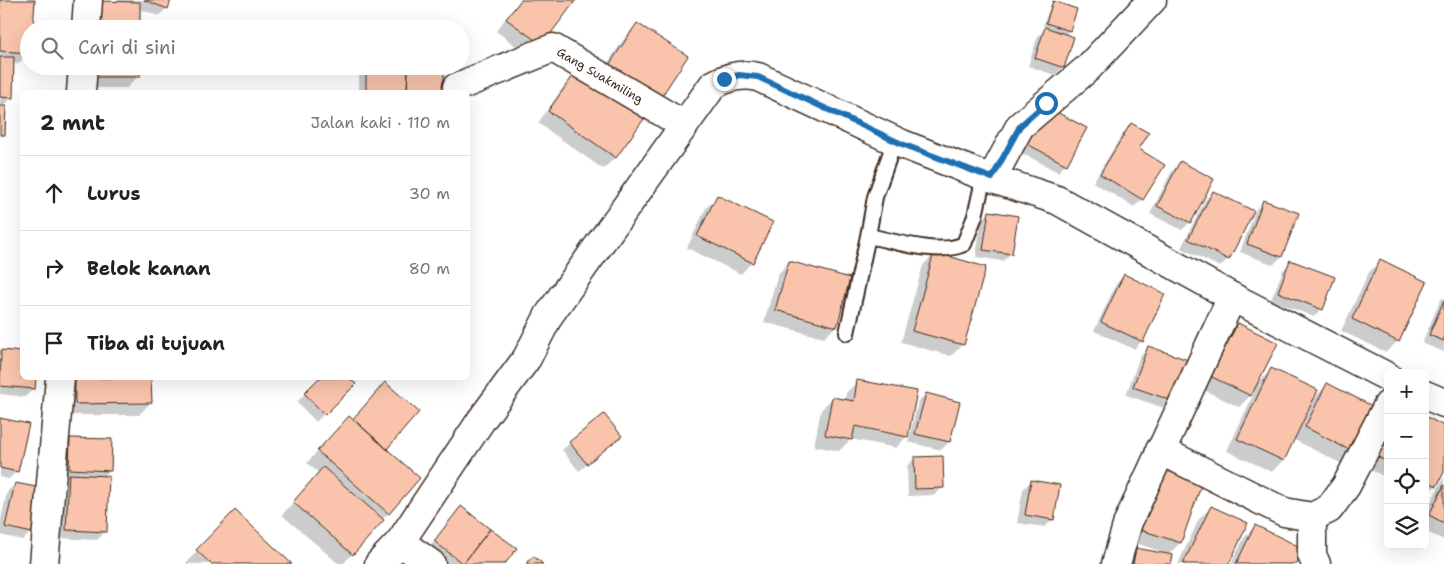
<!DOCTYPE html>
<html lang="id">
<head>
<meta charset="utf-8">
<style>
	body { margin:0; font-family:"Shantell Sans",sans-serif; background:#f6f6f6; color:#222 }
	.controls { position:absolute; right:15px; bottom:15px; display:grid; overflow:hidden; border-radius:8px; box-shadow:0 5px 20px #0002 }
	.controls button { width:45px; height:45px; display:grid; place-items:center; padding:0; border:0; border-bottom:1px solid #e0e0e0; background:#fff; color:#222; font:25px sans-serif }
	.stop { position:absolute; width:15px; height:15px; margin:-11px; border:4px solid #1f6fb2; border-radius:50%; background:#fff }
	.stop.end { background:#1f6fb2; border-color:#fff; box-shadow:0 1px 5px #0008 }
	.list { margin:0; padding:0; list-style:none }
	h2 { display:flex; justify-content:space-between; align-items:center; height:65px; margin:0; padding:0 20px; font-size:21px }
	h2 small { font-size:16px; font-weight:400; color:#767676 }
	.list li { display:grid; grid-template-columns:32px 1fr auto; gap:15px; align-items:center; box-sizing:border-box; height:75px; padding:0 20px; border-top:1px solid #e0e0e0 }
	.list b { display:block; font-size:19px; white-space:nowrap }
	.list em { font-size:16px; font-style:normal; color:#767676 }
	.icon { flex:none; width:28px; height:28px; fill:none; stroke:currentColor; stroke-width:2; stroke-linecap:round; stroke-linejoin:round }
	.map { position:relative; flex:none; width:1444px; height:564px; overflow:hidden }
	.search { position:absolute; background:#fff; box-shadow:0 5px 20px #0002; left:20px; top:20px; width:450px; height:55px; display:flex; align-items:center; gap:12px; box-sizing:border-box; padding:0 18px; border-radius:28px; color:#767676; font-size:19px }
	.panel { position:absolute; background:#fff; box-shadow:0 5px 20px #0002; left:20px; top:90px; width:450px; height:290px; border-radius:8px }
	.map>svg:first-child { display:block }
</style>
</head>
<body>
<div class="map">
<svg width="1444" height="564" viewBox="0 0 1444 564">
	<rect width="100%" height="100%" fill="#fff"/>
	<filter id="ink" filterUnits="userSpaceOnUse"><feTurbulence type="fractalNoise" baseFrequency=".02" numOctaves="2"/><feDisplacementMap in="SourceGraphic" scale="10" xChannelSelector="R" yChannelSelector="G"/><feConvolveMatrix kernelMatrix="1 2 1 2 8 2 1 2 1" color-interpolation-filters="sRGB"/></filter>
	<g filter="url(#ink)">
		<path fill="#0003" d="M0,0H36H33L29,29V53L18,64L12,63V97L2,107L4,134L0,138Z
			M115,0H170L167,8L159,16Z
			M520,0H575L529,56L496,31Z
			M1054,2L1076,10L1069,31L1065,35L1063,67L1055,75L1028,66L1038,36L1046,28L1043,26L1050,6Z
			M638,24L644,116L615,158L603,169L538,123L567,82L579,70L595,82L626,36Z
			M86,66H138V76L127,88H85Z
			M366,66H443V92H359V74Z
			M1047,108L1066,164L1058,172L1020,152Z
			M1132,124L1137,149L1142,199L1134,207L1093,182L1124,132Z
			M1180,163L1190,222L1182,230L1150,214L1172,171Z
			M1213,192L1228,259L1220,267L1181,248L1205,200Z
			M718,196L752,262L741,274L687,248L706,208Z
			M1264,202L1281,257L1273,265L1240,252L1256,209Z
			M989,213L1011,253L1003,261L976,257L981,221Z
			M935,253L963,344L951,356L901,342L923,265Z
			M1381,261L1398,341L1386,352L1341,331L1369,272Z
			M789,262L836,326L824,338L764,322L778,274Z
			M1291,262L1321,309L1314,317L1271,300L1283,270Z
			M1124,276L1142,341L1134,349L1094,331L1116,284Z
			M1444,297V352L1422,343L1440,301Z
			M1238,324L1257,384L1271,370L1312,400L1327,385L1376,409L1342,464L1293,439L1283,460L1272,472L1227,451L1255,391L1239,407L1200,388L1226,336Z
			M1148,348L1172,400L1164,408L1126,395L1140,356Z
			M1,351L22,353V378H35L33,389L25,397L0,394Z
			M64,378H150V403L139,415H64Z
			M321,378H348L354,384L316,422L297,402Z
			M858,381L907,436L896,448L851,439L839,451L814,446L821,410L832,398L845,401L846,393Z
			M377,392L418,413L385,449L388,513L352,554L343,564H339L282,515L319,473L307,463L337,429L349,417L352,420Z
			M926,394L959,402L949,442L941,450L908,442L918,402Z
			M1388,411V478L1360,465Z
			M1425,418L1444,427V469L1436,485L1425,496Z
			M0,419L17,471L9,479L0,477Z
			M70,439L110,470L104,477H108L105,532L97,540L58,538L61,483L67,477H62V447Z
			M570,443L612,444L579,471L562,450Z
			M915,458L943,487L935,495L908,496L907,466Z
			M1444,477V540L1425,531V513Z
			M1031,481L1053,519L1045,527L1017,523L1023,489Z
			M1148,481L1201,483L1180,543L1168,555L1170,564H1128L1129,558L1137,550L1165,553L1127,540Z
			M15,484L31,532L23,540L0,535V524L7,492Z
			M1211,507L1228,564H1178L1199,519Z
			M461,508L503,564H445L427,550Z
			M223,523L291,564H187L186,563Z
			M1255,526L1295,564H1231L1244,538Z"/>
		<path fill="#f9c4ab" stroke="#3b2a1e" d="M0,0H35L33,29H29V53L0,51Z
			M144,0H171L168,9Z
			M521,0H576L542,45L506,19Z
			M97,1L140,2V29H97Z
			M1053,1L1077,9L1070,31L1046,23Z
			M637,23L688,56L658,102L607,68Z
			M1045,27L1074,37L1064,68L1035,58Z
			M0,57H14L13,98L0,97Z
			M97,66H140V77H96Z
			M366,66H408L407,92H366Z
			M408,66H444V92H407Z
			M578,69L646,116L616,158L548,111Z
			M0,106H6L5,135H0Z
			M1047,107L1087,128L1067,165L1027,144Z
			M1131,123L1149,133L1139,149L1165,165L1143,200L1100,174Z
			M1180,161L1214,179L1191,223L1157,206Z
			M1213,191L1254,211L1229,260L1188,239Z
			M717,195L773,222L753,263L697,236Z
			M1263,200L1299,213L1282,257L1247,244Z
			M989,211L1018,216L1012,254L983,250Z
			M934,252L986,267L964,345L912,331Z
			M1380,259L1427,282L1399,342L1352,319Z
			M1290,260L1335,277L1323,310L1278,292Z
			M789,261L850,278L837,327L775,310Z
			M1124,274L1165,294L1143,342L1101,322Z
			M1444,300V341L1429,335Z
			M1238,323L1278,343L1251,396L1210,376Z
			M1148,346L1188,360L1173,401L1133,387Z
			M1,350L22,352V378H36L35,389L0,386Z
			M1271,368L1318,390L1284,461L1237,439Z
			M75,378H151L152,403L75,404Z
			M319,378H349L356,384L325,415L304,393Z
			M857,380L917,391L908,437L855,426L852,440L825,435L832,397L854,401Z
			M385,382L419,412L387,449L353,419Z
			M1327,383L1378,409L1355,453L1305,427Z
			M926,393L960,402L950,442L915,434Z
			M604,414L622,436L587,464L569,442Z
			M349,416L420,478L389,514L317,451Z
			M1425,416L1444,426V472L1437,486L1425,480Z
			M1388,417V462L1370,453Z
			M0,418L29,424L18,472L0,468Z
			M70,438L112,439L111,471L69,469Z
			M943,456L944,488L915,489L914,457Z
			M323,467L384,520L353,555L293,502Z
			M1159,468L1202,483L1181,543L1138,529Z
			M69,474L109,476L107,532L66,530Z
			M1031,480L1060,485L1054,520L1025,515Z
			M15,483L42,488L32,533L5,527Z
			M1444,485V523L1429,515Z
			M461,506L490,529L463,564L434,541Z
			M1211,506L1248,523L1229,564H1183Z
			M235,510L292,564H211L196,550Z
			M1255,525L1304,549L1297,564H1236Z
			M490,529L517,548L505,564H463Z
			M1136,548L1173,555L1171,564H1133Z
			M533,556L543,564H526Z"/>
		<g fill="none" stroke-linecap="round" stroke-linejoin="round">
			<g stroke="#3b2a1e" stroke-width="18">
				<path id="lane" d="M895,140L875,197L868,236C895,241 939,256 964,244L975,216L984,176
					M847,333L868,236"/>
			</g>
			<g stroke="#3b2a1e" stroke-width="31">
				<g id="street">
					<path d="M86,29L88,0"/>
					<path id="s1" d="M457,87L553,48L684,125"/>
					<path d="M81,92L83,66"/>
					<path d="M992,178L1020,126L1088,68L1152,0"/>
					<path d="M1425,395L1444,403"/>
					<path d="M1160,450L1284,512L1312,517L1329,509L1346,486L1388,405"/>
					<path d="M1312,517V555L1316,564"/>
					<path d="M400,542L431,564"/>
					<path d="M44,564L60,378"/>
					<path d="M379,564L400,542L482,419L527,358L549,315L713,85C727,77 742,73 758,77L902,144L984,176L1057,200L1232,297L1388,377"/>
					<path d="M1116,564L1128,522L1232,297"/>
				</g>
			</g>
			<use href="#lane" stroke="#fff" stroke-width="14"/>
			<use href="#street" stroke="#fff" stroke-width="28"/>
		</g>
	</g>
	<g fill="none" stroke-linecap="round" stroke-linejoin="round" filter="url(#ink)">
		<path stroke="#1f6fb2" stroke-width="6" d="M724,79L739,75L758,77L902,144L992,178L1020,126L1046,103"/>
	</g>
	<g text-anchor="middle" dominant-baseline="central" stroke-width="4" stroke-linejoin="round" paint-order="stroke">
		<g font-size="12" fill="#3b2a1e" stroke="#fff">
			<text stroke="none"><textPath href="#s1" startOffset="158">Gang Suakmiling</textPath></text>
		</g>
	</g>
</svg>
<div class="controls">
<button>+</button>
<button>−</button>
<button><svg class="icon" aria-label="locate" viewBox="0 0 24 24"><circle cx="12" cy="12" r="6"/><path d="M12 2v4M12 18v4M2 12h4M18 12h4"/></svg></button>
<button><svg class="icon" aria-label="layers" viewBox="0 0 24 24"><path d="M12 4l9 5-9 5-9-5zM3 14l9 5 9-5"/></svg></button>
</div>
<div class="stop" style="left:1046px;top:103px"></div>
<div class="stop end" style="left:724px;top:79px"></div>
<div class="search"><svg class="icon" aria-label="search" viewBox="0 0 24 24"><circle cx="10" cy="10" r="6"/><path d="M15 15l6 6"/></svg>Cari di sini</div>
<section class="panel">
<h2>2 mnt<small>Jalan kaki · 110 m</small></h2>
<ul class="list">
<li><svg class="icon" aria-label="ahead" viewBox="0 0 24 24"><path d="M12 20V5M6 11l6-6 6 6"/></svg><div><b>Lurus</b></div><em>30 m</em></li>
<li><svg class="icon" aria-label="right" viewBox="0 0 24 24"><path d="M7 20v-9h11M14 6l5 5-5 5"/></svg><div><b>Belok kanan</b></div><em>80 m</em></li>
<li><svg class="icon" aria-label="arrive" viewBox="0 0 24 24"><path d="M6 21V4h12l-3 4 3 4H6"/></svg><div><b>Tiba di tujuan</b></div></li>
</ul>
</section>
</div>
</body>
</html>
